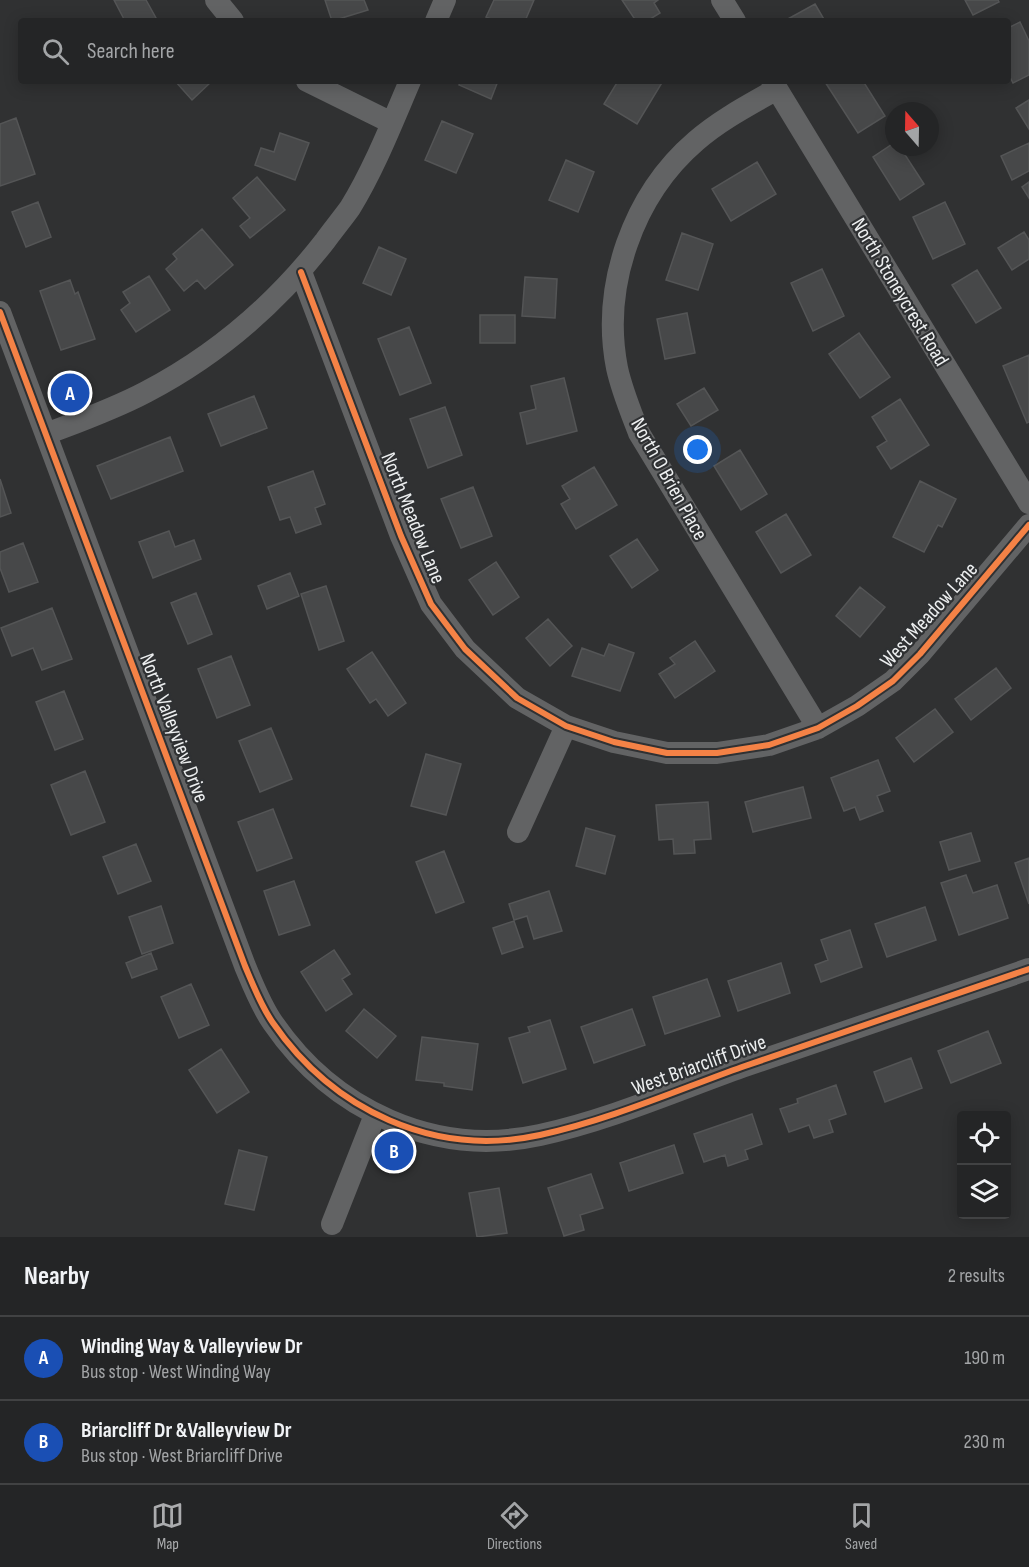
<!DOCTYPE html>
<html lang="en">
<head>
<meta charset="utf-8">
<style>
	body { margin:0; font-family:"Sofia Sans Condensed",sans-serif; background:#303132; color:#f1f3f6 }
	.controls { position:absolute; right:18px; bottom:18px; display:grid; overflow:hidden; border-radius:6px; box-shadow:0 3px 15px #0003 }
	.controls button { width:54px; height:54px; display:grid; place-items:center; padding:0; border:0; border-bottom:2px solid #414243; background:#242526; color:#f1f3f6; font:30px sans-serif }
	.compass { position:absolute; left:885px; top:102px; width:54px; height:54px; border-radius:50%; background:#242526; box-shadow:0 3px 15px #0003; rotate:340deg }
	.you { position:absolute; left:698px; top:450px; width:21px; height:21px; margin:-15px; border:4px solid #fff; border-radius:50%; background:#1a73e8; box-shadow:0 0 0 9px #1a73e833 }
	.badge { display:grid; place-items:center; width:39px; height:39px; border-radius:50%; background:#abacae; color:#fff; font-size:20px; font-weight:700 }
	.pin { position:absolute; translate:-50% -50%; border:3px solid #fff; box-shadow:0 2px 6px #0006 }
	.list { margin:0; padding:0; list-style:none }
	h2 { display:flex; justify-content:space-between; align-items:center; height:78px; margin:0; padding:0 24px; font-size:26px }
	h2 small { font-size:20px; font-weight:400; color:#a3a5a7 }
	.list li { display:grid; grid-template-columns:39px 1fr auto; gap:18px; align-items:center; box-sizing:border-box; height:84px; padding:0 24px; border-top:2px solid #414243 }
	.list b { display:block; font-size:22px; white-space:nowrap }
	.list p { margin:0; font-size:20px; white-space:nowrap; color:#a3a5a7 }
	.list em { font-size:20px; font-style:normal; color:#a3a5a7 }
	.icon { flex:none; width:33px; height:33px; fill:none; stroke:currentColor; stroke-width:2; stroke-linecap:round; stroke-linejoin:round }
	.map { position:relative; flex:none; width:1029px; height:1237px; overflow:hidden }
	.search { position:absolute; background:#242526; box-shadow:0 3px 15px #0003; left:18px; right:18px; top:18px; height:66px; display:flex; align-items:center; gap:15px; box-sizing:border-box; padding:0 21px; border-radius:6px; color:#a3a5a7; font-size:22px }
	.sheet { height:246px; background:#242526 }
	nav { display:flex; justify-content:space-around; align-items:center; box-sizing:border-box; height:84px; border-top:2px solid #414243; background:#242526; font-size:16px; color:#a3a5a7 }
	nav a { display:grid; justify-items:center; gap:3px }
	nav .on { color:#abacae }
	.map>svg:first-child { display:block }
</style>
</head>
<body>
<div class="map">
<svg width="1029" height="1237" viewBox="0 0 1029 1237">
	<rect width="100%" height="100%" fill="#303132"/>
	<path fill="#474849" stroke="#545556" stroke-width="1.5" d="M114,0H146L156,18L151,21H125Z
		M325,0H364L368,10L332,21Z
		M494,0H534L525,21H496L486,17Z
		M622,0H658L654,3L660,13L647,21H636Z
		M965,0H998L999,2L973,15Z
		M815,4L825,21H787L786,20Z
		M1020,22L1029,41V75L1013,83L1008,73V28Z
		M175,81H212L192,100Z
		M461,81H498L491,99L459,85Z
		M618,81H663L637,124L604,104Z
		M827,81H863L885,116L858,133L825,82Z
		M1029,100V129L1016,108Z
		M16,118L35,174L0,186V124Z
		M442,121L473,134L456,173L425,160Z
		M280,133L309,143L295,180L255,165L261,148L274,152Z
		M894,143V147H900L924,184L900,200L873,157Z
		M1029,143V171L1012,180L1001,156Z
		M566,160L594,172L578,212L549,200Z
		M757,162L776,194L731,221L712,189Z
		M257,177L285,210L250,238L240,226L250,218L233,198Z
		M1029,182V198L1022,187Z
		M38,202L51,237L26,247L12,212Z
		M945,202L965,244L933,259L913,217Z
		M202,229L233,265L205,289L197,280L184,291L166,269L177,259L173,254Z
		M1024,232L1029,240V259L1012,270L998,248Z
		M682,233L713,244L698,290L666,280Z
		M379,247L406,259L391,295L363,283Z
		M822,269L844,316L813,331L791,283Z
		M977,270L1001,308L976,323L952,285Z
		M149,276L170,310L136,332L121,310L130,303L123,292Z
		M525,277L557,279L555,318L522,316Z
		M70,280L75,294L78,292L95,339L61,350L40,291Z
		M687,313L695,353L665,359L657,319Z
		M480,315H515V343H480Z
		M409,327L431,383L400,395L378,339Z
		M859,333L890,377L860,398L829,354Z
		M1029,355V422L1027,423L1003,366Z
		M564,378L577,431L527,444L520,413L536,409L531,386Z
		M704,388L718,410L691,426L677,404Z
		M254,396L267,428L221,446L208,414Z
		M900,399L929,445L891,469L877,447L887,441L872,417Z
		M445,407L462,455L428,468L410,419Z
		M170,437L183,471L111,499L97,466Z
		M740,450L767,494L741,510L714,466Z
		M594,467L617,505L576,529L561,504L570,499L562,486Z
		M313,471L325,504L315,508L321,524L296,533L290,517L280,520L268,487Z
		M0,479L11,513L0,517Z
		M920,481L956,499L942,527L938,525L924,552L893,537Z
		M473,487L492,536L461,548L441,499Z
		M786,514L811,555L781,573L756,532Z
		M169,531L175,547L194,540L201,559L153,578L139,542Z
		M637,539L658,570L632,588L610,556Z
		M23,543L38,582L9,592L0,568V552Z
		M496,562L519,597L493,615L469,580Z
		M290,573L299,596L267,609L258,586Z
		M326,586L344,641L319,650L301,594Z
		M860,587L885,607L860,637L836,616Z
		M196,593L212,634L188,644L171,603Z
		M52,608L72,659L42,670L33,648L12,656L1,628Z
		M548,619L572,646L550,666L526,638Z
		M695,641L715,671L675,698L659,674L675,664L670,658Z
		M609,644L634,653L620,691L572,676L582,648L604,656Z
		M372,652L406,703L388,716L376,699L370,703L347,669Z
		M231,656L250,705L217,718L198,669Z
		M996,668L1011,688L971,720L955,699Z
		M64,691L83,739L55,750L36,702Z
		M935,709L953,732L914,762L896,738Z
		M271,728L292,779L260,792L239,741Z
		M426,754L461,764L446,815L411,806Z
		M878,760L890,791L877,796L883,811L860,820L855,807L844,811L831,778Z
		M85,771L105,822L71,835L51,785Z
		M803,787L811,818L753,832L745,802Z
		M708,802L711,839L694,840L695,853L674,854L673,839L659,840L656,805Z
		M273,809L292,858L257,871L238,822Z
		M586,828L615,836L605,874L576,866Z
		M971,833L980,861L949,870L940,842Z
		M136,844L151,881L118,894L103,857Z
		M444,851L464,902L436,913L416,862Z
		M1029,858V904L1015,863Z
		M966,875L973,893L997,885L1008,918L959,935L941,883Z
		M294,881L310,925L279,935L264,891Z
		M549,891L562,931L534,939L527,916L514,920L509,904Z
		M161,906L173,943L142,954L129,917Z
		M925,907L936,940L887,957L875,924Z
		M514,921L523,947L502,954L493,928Z
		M850,930L862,967L821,982L815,965L828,960L821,940Z
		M334,950L350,974L342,979L352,994L326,1011L301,972Z
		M151,953L157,969L132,978L126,963Z
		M781,963L790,993L738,1011L728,981Z
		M707,979L720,1016L665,1034L653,997Z
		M191,984L209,1025L179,1038L161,997Z
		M364,1009L396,1036L377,1058L346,1031Z
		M632,1009L645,1045L594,1063L581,1027Z
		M550,1020L566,1069L523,1083L509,1038L530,1032L528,1027Z
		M988,1031L1001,1063L951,1083L938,1051Z
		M422,1037L478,1044L472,1090L444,1086V1083L416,1080Z
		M221,1049L249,1092L217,1113L189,1070Z
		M911,1058L922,1088L885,1102L874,1072Z
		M836,1085L846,1114L829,1120L833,1132L814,1138L809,1125L789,1132L780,1109L798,1103L797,1099Z
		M752,1114L762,1144L745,1150L748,1159L728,1166L725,1155L704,1162L694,1134Z
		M674,1145L683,1173L629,1191L620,1163Z
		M239,1150L267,1157L254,1210L225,1204Z
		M591,1174L603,1208L580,1215L584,1230L564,1236L548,1188Z
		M499,1188L507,1233L477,1237L469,1193Z"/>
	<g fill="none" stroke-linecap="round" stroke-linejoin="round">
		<path stroke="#626364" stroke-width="22" d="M216,0L233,21
			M722,0L735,21
			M436,21L445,0
			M307,81L392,123
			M772,81L1029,503
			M777,89C749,105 720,120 696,141C633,195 601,286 617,368C622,391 631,412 639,433L818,728
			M301,272L401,536L431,604L465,649L517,698L566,726L614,742L667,753H717L769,745L818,728L857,706L893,681L920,654L1029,525
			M0,312L245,966C253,985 261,1006 273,1023C333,1110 434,1158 540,1135C609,1120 675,1091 742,1067C837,1034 933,1002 1029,969
			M46,434C80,421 114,409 146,392C217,355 276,304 325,241C333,230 342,219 350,208C374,169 392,123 410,81
			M518,832L566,726
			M332,1224L375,1115"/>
		<g stroke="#2f3133" stroke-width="10">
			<path id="cycleway" d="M301,272L401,536L431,604L465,649L517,698L566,726L614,742L667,753H717L769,745L818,728L857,706L893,681L920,654L1029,525
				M0,312L245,966C253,985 261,1006 273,1023C333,1110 434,1158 540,1135C609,1120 675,1091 742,1067C837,1034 933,1002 1029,969"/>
		</g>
		<use href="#cycleway" stroke="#f48246" stroke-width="6"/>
	</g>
	<g text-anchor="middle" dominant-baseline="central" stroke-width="4.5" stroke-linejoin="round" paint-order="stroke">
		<g font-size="21" fill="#edeff0" stroke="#2f3133">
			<text transform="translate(900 292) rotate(59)">North Stoneycrest Road</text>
			<text transform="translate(669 479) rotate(61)">North O Brien Place</text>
			<text transform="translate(413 518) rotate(68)">North Meadow Lane</text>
			<text transform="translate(929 615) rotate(-48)">West Meadow Lane</text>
			<text transform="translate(174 728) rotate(69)">North Valleyview Drive</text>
			<text transform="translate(699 1065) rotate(-20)">West Briarcliff Drive</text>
		</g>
	</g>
</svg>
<div class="controls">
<button><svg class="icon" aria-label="locate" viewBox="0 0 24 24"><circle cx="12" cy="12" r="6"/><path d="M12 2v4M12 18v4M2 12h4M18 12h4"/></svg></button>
<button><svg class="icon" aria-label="layers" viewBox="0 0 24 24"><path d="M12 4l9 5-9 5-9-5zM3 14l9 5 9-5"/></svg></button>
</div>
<svg class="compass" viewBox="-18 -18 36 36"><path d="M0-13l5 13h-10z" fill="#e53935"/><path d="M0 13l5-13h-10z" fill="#a3a5a7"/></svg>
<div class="you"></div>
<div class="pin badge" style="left:70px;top:393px;background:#1a4fb4">A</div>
<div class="pin badge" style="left:394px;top:1151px;background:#1a4fb4">B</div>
<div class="search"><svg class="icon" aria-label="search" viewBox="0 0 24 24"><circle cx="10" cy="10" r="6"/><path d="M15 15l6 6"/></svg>Search here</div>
</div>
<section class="sheet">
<h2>Nearby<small>2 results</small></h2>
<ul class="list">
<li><span class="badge" style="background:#1a4fb4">A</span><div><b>Winding Way &amp; Valleyview Dr</b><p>Bus stop · West Winding Way</p></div><em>190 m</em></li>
<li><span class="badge" style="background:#1a4fb4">B</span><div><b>Briarcliff Dr &amp;Valleyview Dr</b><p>Bus stop · West Briarcliff Drive</p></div><em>230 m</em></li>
</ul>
</section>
<nav>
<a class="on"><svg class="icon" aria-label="map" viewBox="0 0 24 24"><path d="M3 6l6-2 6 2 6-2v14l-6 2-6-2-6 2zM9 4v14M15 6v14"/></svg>Map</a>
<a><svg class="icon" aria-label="directions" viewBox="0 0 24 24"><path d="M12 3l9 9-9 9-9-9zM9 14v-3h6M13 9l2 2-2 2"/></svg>Directions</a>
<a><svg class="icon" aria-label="saved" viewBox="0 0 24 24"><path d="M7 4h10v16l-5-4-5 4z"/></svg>Saved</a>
</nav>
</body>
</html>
